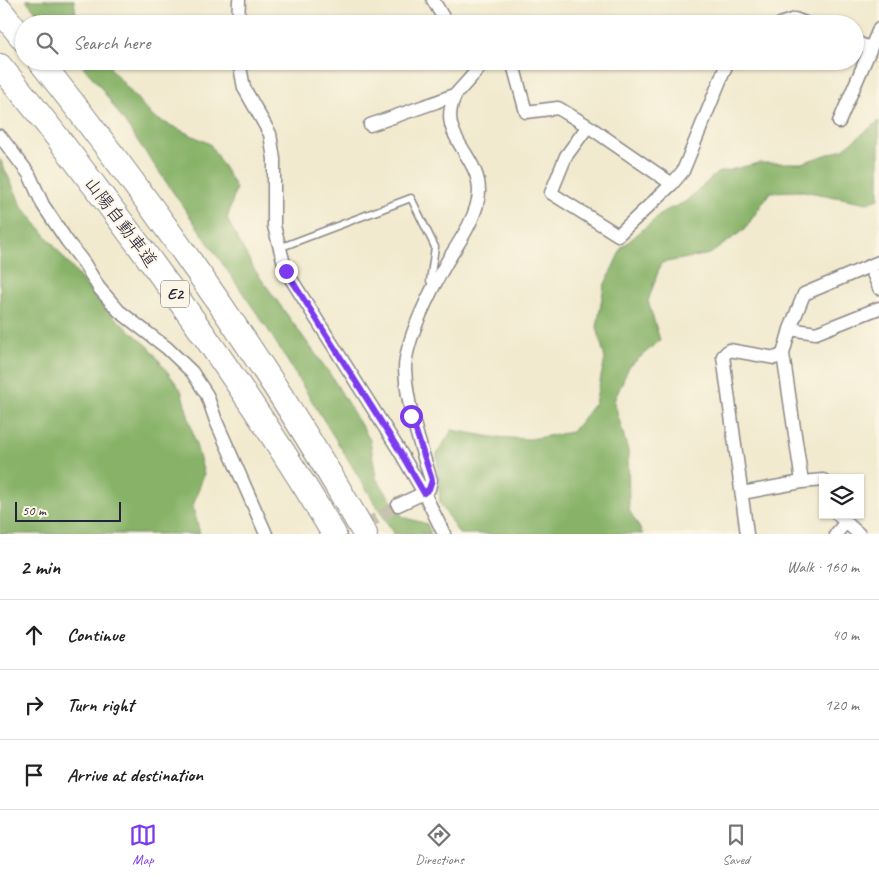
<!DOCTYPE html>
<html lang="en">
<head>
<meta charset="utf-8">
<style>
	body { margin:0; font-family:Caveat,"Klee One",sans-serif; background:#f2f2f2; color:#202124 }
	.controls { position:absolute; right:15px; bottom:15px; display:grid; overflow:hidden; border-radius:0px; box-shadow:0 1px 4px #0004 }
	.controls button { width:45px; height:45px; display:grid; place-items:center; padding:0; border:0; border-bottom:1px solid #e0e0e0; background:#fff; color:#202124; font:25px sans-serif }
	.scale { position:absolute; left:15px; bottom:12px; width:106px; box-sizing:border-box; padding-left:5px; border:2px solid #22223b; border-top:0; font-size:14px; line-height:18px; white-space:nowrap; color:#22223b; -webkit-text-stroke:4px #fcf5e5; paint-order:stroke }
	.stop { position:absolute; width:15px; height:15px; margin:-11px; border:4px solid #7c3aed; border-radius:50%; background:#fff }
	.stop.end { background:#7c3aed; border-color:#fff; box-shadow:0 1px 5px #0008 }
	.list { margin:0; padding:0; list-style:none }
	h2 { display:flex; justify-content:space-between; align-items:center; height:65px; margin:0; padding:0 20px; font-size:21px }
	h2 small { font-size:16px; font-weight:400; color:#757577 }
	.list li { display:grid; grid-template-columns:32px 1fr auto; gap:15px; align-items:center; box-sizing:border-box; height:70px; padding:0 20px; border-top:1px solid #e0e0e0 }
	.list b { display:block; font-size:19px; white-space:nowrap }
	.list em { font-size:16px; font-style:normal; color:#757577 }
	.icon { flex:none; width:28px; height:28px; fill:none; stroke:currentColor; stroke-width:2; stroke-linecap:round; stroke-linejoin:round }
	.map { position:relative; flex:none; width:879px; height:534px; overflow:hidden }
	.search { position:absolute; background:#fff; box-shadow:0 1px 4px #0004; left:15px; right:15px; top:15px; height:55px; display:flex; align-items:center; gap:12px; box-sizing:border-box; padding:0 18px; border-radius:28px; color:#757577; font-size:19px }
	.sheet { height:275px; background:#fff }
	nav { display:flex; justify-content:space-around; align-items:center; box-sizing:border-box; height:70px; border-top:1px solid #e0e0e0; background:#fff; font-size:14px; color:#757577 }
	nav a { display:grid; justify-items:center; gap:2px }
	nav .on { color:#7c3aed }
	.map>svg:first-child { display:block }
</style>
</head>
<body>
<div class="map">
<svg width="879" height="534" viewBox="0 0 879 534">
	<rect width="100%" height="100%" fill="#fcf5e5"/>
	<filter id="ink" filterUnits="userSpaceOnUse"><feTurbulence type="fractalNoise" baseFrequency=".02" numOctaves="2"/><feDisplacementMap in="SourceGraphic" scale="10" xChannelSelector="R" yChannelSelector="G"/><feConvolveMatrix kernelMatrix="1 2 1 2 8 2 1 2 1" color-interpolation-filters="sRGB"/></filter>
	<filter id="wash" filterUnits="userSpaceOnUse"><feTurbulence type="fractalNoise" baseFrequency=".0096" numOctaves="4" result="noise"/><feDisplacementMap in="SourceGraphic" scale="20" xChannelSelector="R" yChannelSelector="G"/><feGaussianBlur stdDeviation="1.12" result="paint"/><feColorMatrix in="noise" values="0 0 0 0 0 0 0 0 0 0 0 0 0 0 0 0 0 1.4 0 .05"/><feComposite in="paint" operator="in"/></filter>
	<g filter="url(#wash)">
		<rect width="100%" height="100%" fill="#f1eacf"/>
		<path fill="#87b268" stroke="#546a52" d="M26,0H74L76,14L85,24H46Z
			M78,61H109L111,69L153,117L210,144L236,188L227,219L254,269L330,374L370,440L376,478L403,517L427,524L431,534H394L267,328L99,85Z
			M879,121V199L868,203L803,191L770,192L745,229L710,254L661,263L648,301L660,340L629,367L614,401L628,451L629,510L643,534H459L440,503L437,454L452,430L492,437L530,439L572,432L595,403L605,359L597,327L604,286L622,247L665,211L685,202L717,173L759,163H802L843,149Z
			M0,159L22,206L106,310L149,347L181,390L204,474L193,506L200,534H0Z"/>
	</g>
	<g filter="url(#ink)">
		<g fill="none" stroke-linecap="round" stroke-linejoin="round">
			<path stroke="#c8c2b1" stroke-width="12" stroke-dasharray="12 6" stroke-linecap="butt" d="M351,534L398,505"/>
			<g stroke="#8a8685" stroke-width="9">
				<path id="service" d="M279,248L411,198L435,247L430,281L434,286"/>
			</g>
			<g stroke="#8a8685" stroke-width="15">
				<path id="minor" d="M433,0L447,24
					M238,24L239,0
					M780,24L795,19L808,24
					M855,42L870,48
					M239,61L244,88L270,134L274,159V226L286,271L399,450L424,493L444,534
					M512,61L526,112L558,108L588,126L672,184
					M839,122L879,29
					M370,125L436,102L456,94L482,65L489,61
					M588,126L566,156L551,193L618,235L672,184L683,171L728,61
					M0,136L29,174L43,205L67,241L84,263L99,288L119,311L167,348L192,372L207,395L216,421L266,534
					M870,266L879,288
					M790,329L816,333L879,308
					M802,482L783,354L790,329L804,294L879,262
					M742,493L802,482L823,480
					M398,505L424,493L429,489L431,480C420,444 407,408 405,369C405,340 433,286 448,260C460,241 478,215 479,192C480,154 434,135 456,94
					M838,515L859,534
					M747,534L723,356L729,350L775,358L783,354
					M836,534L845,523"/>
			</g>
			<g stroke="#8a8685" stroke-width="26">
				<path id="motorway" d="M0,10L24,40
					M40,61C159,211 270,368 365,534
					M0,66C47,122 91,181 135,240C206,335 273,432 334,534"/>
			</g>
			<use href="#service" stroke="#fff" stroke-width="6"/>
			<use href="#minor" stroke="#fff" stroke-width="12"/>
			<use href="#motorway" stroke="#fff" stroke-width="24"/>
		</g>
	</g>
	<g fill="none" stroke-linecap="round" stroke-linejoin="round" filter="url(#ink)">
		<path stroke="#7c3aed" stroke-width="6" d="M286,271L399,450L424,493L429,489L432,480L411,416"/>
	</g>
	<g text-anchor="middle" dominant-baseline="central" stroke-width="4" stroke-linejoin="round" paint-order="stroke">
		<rect fill="#fcf5e5" stroke="#63616e" stroke-width="1" x="161" y="280.5" width="28" height="27" rx="4"/>
		<g font-size="16" font-weight="bold" fill="#22223b">
			<text x="175" y="294">E2</text>
		</g>
		<g font-size="18" fill="#22223b" stroke="#fcf5e5">
			<text transform="translate(121 222) rotate(53)">山陽自動車道</text>
		</g>
	</g>
</svg>
<div class="controls">
<button><svg class="icon" aria-label="layers" viewBox="0 0 24 24"><path d="M12 4l9 5-9 5-9-5zM3 14l9 5 9-5"/></svg></button>
</div>
<div class="scale">50 m</div>
<div class="stop" style="left:411px;top:416px"></div>
<div class="stop end" style="left:286px;top:271px"></div>
<div class="search"><svg class="icon" aria-label="search" viewBox="0 0 24 24"><circle cx="10" cy="10" r="6"/><path d="M15 15l6 6"/></svg>Search here</div>
</div>
<section class="sheet">
<h2>2 min<small>Walk · 160 m</small></h2>
<ul class="list">
<li><svg class="icon" aria-label="ahead" viewBox="0 0 24 24"><path d="M12 20V5M6 11l6-6 6 6"/></svg><div><b>Continue</b></div><em>40 m</em></li>
<li><svg class="icon" aria-label="right" viewBox="0 0 24 24"><path d="M7 20v-9h11M14 6l5 5-5 5"/></svg><div><b>Turn right</b></div><em>120 m</em></li>
<li><svg class="icon" aria-label="arrive" viewBox="0 0 24 24"><path d="M6 21V4h12l-3 4 3 4H6"/></svg><div><b>Arrive at destination</b></div></li>
</ul>
</section>
<nav>
<a class="on"><svg class="icon" aria-label="map" viewBox="0 0 24 24"><path d="M3 6l6-2 6 2 6-2v14l-6 2-6-2-6 2zM9 4v14M15 6v14"/></svg>Map</a>
<a><svg class="icon" aria-label="directions" viewBox="0 0 24 24"><path d="M12 3l9 9-9 9-9-9zM9 14v-3h6M13 9l2 2-2 2"/></svg>Directions</a>
<a><svg class="icon" aria-label="saved" viewBox="0 0 24 24"><path d="M7 4h10v16l-5-4-5 4z"/></svg>Saved</a>
</nav>
</body>
</html>
